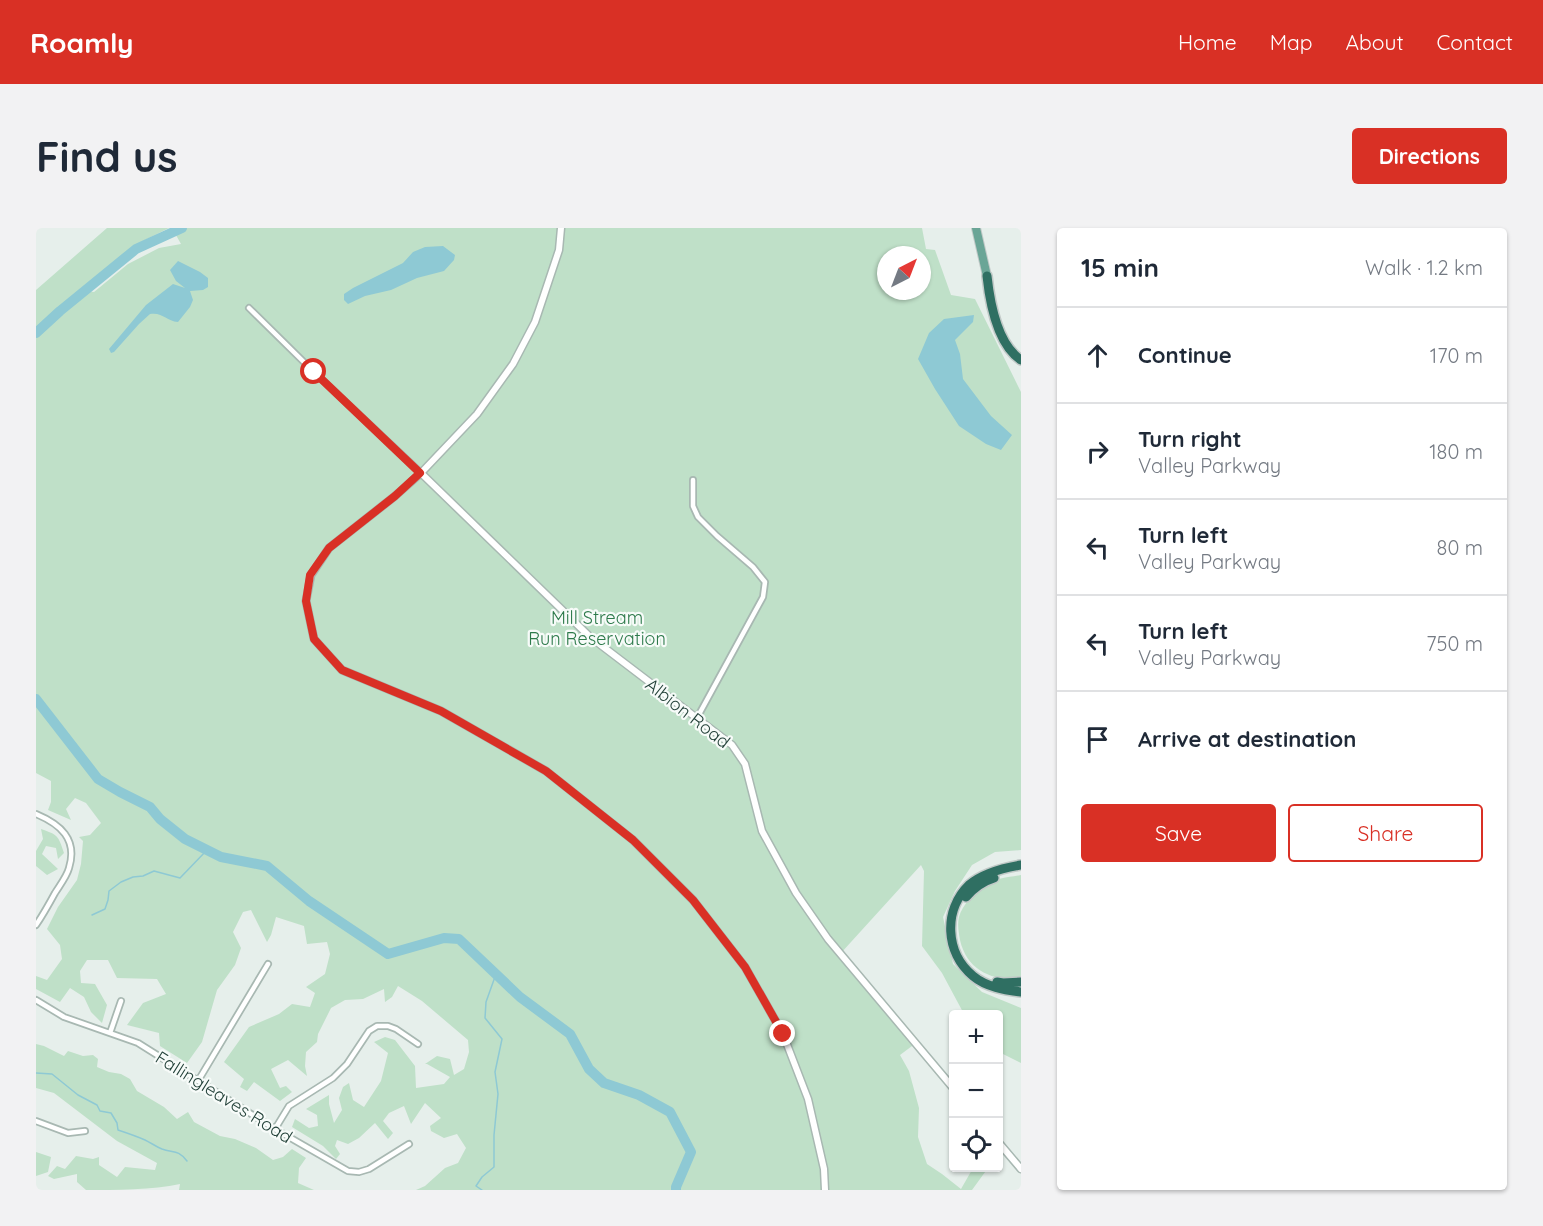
<!DOCTYPE html>
<html lang="en">
<head>
<meta charset="utf-8">
<style>
	body { margin:0; font-family:Quicksand,sans-serif; background:#f2f2f3; color:#1f2937 }
	.controls { position:absolute; right:18px; bottom:18px; display:grid; overflow:hidden; border-radius:6px; box-shadow:0 2px 4px #0004 }
	.controls button { width:54px; height:54px; display:grid; place-items:center; padding:0; border:0; border-bottom:2px solid #e0e1e3; background:#fff; color:#1f2937; font:30px sans-serif }
	.compass { position:absolute; left:841px; top:18px; width:54px; height:54px; border-radius:50%; background:#fff; box-shadow:0 2px 4px #0004; rotate:42deg }
	.stop { position:absolute; width:18px; height:18px; margin:-14px; border:4px solid #d93025; border-radius:50%; background:#fff }
	.stop.end { background:#d93025; border-color:#fff; box-shadow:0 2px 6px #0008 }
	.list { margin:0; padding:0; list-style:none }
	h2 { display:flex; justify-content:space-between; align-items:center; height:78px; margin:0; padding:0 24px; font-size:26px }
	h2 small { font-size:20px; font-weight:400; color:#747a83 }
	.list li { display:grid; grid-template-columns:39px 1fr auto; gap:18px; align-items:center; box-sizing:border-box; height:96px; padding:0 24px; border-top:2px solid #e0e1e3 }
	.list b { display:block; font-size:22px; white-space:nowrap }
	.list p { margin:0; font-size:20px; white-space:nowrap; color:#747a83 }
	.list em { font-size:20px; font-style:normal; color:#747a83 }
	.actions { display:flex; gap:12px; padding:18px 24px }
	.actions a { flex:1; padding:14px 0; border:2px solid #d93025; border-radius:6px; text-align:center; font-size:21px; color:#d93025 }
	.actions .main { background:#d93025; color:#fff }
	.icon { flex:none; width:33px; height:33px; fill:none; stroke:currentColor; stroke-width:2; stroke-linecap:round; stroke-linejoin:round }
	.map { position:relative; flex:none; width:985px; height:962px; overflow:hidden; border-radius:6px }
	header { display:flex; align-items:center; gap:36px; box-sizing:border-box; height:84px; padding:0 30px; background:#d93025; color:#fff }
	header strong { font-size:28px }
	nav { display:flex; gap:33px; margin-inline-start:auto; font-size:21px }
	.intro { display:flex; align-items:center; justify-content:space-between; box-sizing:border-box; height:144px; padding:0 36px }
	h1 { margin:0; font-size:42px }
	.button { padding:15px 27px; border-radius:6px; background:#d93025; color:#fff; font-size:21px; font-weight:700 }
	main { display:flex; gap:36px; padding:0 36px }
	aside { flex:1; background:#fff; border-radius:6px; box-shadow:0 2px 4px #0004 }
	.map>svg:first-child { display:block }
</style>
</head>
<body>
<header>
<strong>Roamly</strong>
<nav><a>Home</a><a>Map</a><a>About</a><a>Contact</a></nav>
</header>
<div class="intro"><h1>Find us</h1><a class="button">Directions</a></div>
<main>
<div class="map">
<svg width="985" height="962" viewBox="0 0 985 962">
	<rect width="100%" height="100%" fill="#e6efeb"/>
	<path fill="#bfe0c8" fill-rule="evenodd" d="M71,0H133L99,17L43,62L58,64L92,36L123,20L145,16L136,0H886L890,21L899,22L915,67L939,71L985,164V622L959,624L936,637L919,663L907,689L917,736L946,764L985,780V835L963,824V786H928L906,745L886,718L888,643L885,637L805,725L880,815L864,827L873,843L883,880L882,909L891,936L906,946L925,961L937,940H952L936,962H380L389,958L409,940L422,935L430,920L421,906L408,910L395,903L394,898L405,890L389,875L375,896L368,878L353,885L347,893L357,905L352,911L339,895L323,910L312,916L301,912L299,918L304,926L300,931L287,918L256,899L259,891L273,900L282,898L281,887L270,881L293,867V876L298,895L306,882L303,870L307,859L313,855L317,872L328,879L345,853L352,825L338,814L349,809L359,812L379,838L380,860L408,856L414,849L391,836H389L401,828L414,831L418,847L428,841L433,824L432,812L386,773L362,758L356,769L349,774L348,761L327,771L309,772L295,780L282,806L281,814L270,824L269,838L271,848L252,832L235,841L244,860L250,858L256,864L244,873L218,854L211,863L204,859L208,851L188,834L213,799L243,786L256,776L274,779L279,765L270,759L289,746L294,726L291,714L271,716L268,698L240,689L235,707L231,714L215,682L207,684L197,704L205,720L199,737L181,762L166,814L151,835L124,818L123,805L91,797L107,775L130,766L121,751L81,750L72,732H51L44,743L45,755L59,756L71,777L66,795L55,784L48,769L34,760L24,774L0,761V748L11,752L26,731L24,717L11,701L22,679L41,652L45,636L47,613L43,609L54,607L65,595L50,575L39,570L30,581L35,592L12,582L15,574V553L0,545V62ZM850,27H886V63H850Z
		M5,601C22,607 22,607 28,625L22,631L20,620L10,618L6,626L22,641L11,647L0,638V623L7,611Z
		M985,647V751C957,753 931,743 924,712C923,705 921,697 923,689C926,677 939,664 949,657C959,650 974,649 985,647Z
		M0,816L8,818L28,828L32,823L47,828L57,827L62,831L61,839L73,844L85,846L94,851L101,863L128,879L141,891L152,884L158,894L184,908L199,911L220,920L237,932L247,929L256,921L270,930L263,940L262,955L278,962H143L144,956C117,962 79,962 50,962L41,954V946L18,951L12,948L21,938L29,941L40,928L57,931L63,929V937L81,949L89,939L119,942L121,935L81,913L18,865L0,860Z
		M0,924L15,929L12,944L0,948Z"/>
	<path fill="#8ec9d4" d="M407,18L419,27L418,32L408,43L381,50L355,62L329,68L312,76L308,72V66L317,60L367,35L377,24L389,19Z
		M142,33L164,44L172,50V59L167,62L154,63L157,72L154,79L142,94C130,93 127,84 114,86L103,96L78,124L75,125L73,121L110,77L137,56L149,60L140,53L134,42Z
		M938,87L937,94L919,112L924,126L927,151L955,188L976,207L965,222L950,216L923,198L899,161L882,131L893,105L908,91Z"/>
	<g fill="none" stroke-linecap="round" stroke-linejoin="round">
		<path stroke="#8ec9d4" stroke-width="1.5" d="M56,687L69,681L72,672L73,663L85,654L97,649L107,648L118,643L144,650L171,622
			M0,845L16,846L42,867L61,877L64,883L75,885L81,895L82,902C91,905 100,908 109,912C115,915 121,919 126,921C137,925 142,921 151,933
			M446,962L440,958L446,949L458,939V907L462,866L459,844L466,811L449,790L450,774L460,746"/>
		<path stroke="#8ec9d4" stroke-width="10" d="M0,105L24,83L100,21L146,0
			M0,471L62,551L84,564L114,579L124,591L149,611L185,629L231,638L273,673L352,726L408,710L423,711L484,769L534,806L553,841L568,855L603,867L634,884L655,924L640,959V962"/>
		<g stroke="#a8b8b2" stroke-width="8">
			<path id="minor" d="M213,80L278,144L385,245
				M657,252V278L662,289L681,308L717,339L729,354L727,369L661,490
				M0,586C24,596 42,611 33,640C31,648 24,657 19,665C13,676 7,687 0,697
				M0,772L28,789L102,815L239,901L312,943L323,944L333,941L373,916
				M74,805L85,773
				M162,853L232,736
				M0,893L32,905L49,903
				M239,901L253,878L297,850L311,836L333,803L341,798H352L360,801L382,816"/>
		</g>
		<g stroke="#a8b8b2" stroke-width="9">
			<path id="tertiary" d="M525,0L523,22L499,94L477,136L441,186L385,245L359,268L293,320L275,347L270,373L278,411L306,442L405,483L510,543L597,612L657,672L709,739L747,806L772,871L788,941L789,962
				M385,245L553,408L696,517L709,536L726,603L760,665L792,711L918,861
				M963,915L985,941"/>
		</g>
		<g stroke="#c2cac8" stroke-width="10">
			<path id="primary" d="M940,0L951,48"/>
		</g>
		<g stroke="#c2cac8" stroke-width="12">
			<path id="motorway" d="M951,48C954,76 961,116 985,132
				M985,637C967,640 947,645 933,657C907,682 909,725 937,748C950,759 969,762 985,764
				M930,669C937,661 948,653 958,650
				M961,754L967,755L985,754"/>
		</g>
		<use href="#minor" stroke="#fff" stroke-width="4.5"/>
		<use href="#tertiary" stroke="#fff" stroke-width="6"/>
		<use href="#primary" stroke="#6aa596" stroke-width="8"/>
		<use href="#motorway" stroke="#2f6f62" stroke-width="9"/>
	</g>
	<g fill="none" stroke-linecap="round" stroke-linejoin="round">
		<path stroke="#d93025" stroke-width="8" d="M278,144L384,245L359,268L293,320L274,347L270,373L278,411L306,442L405,483L510,543L597,612L657,672L709,739L747,806"/>
	</g>
	<g text-anchor="middle" dominant-baseline="central" stroke-width="4.5" stroke-linejoin="round" paint-order="stroke">
		<g font-size="18" fill="#2d7a4b" stroke="#f7fbf9">
			<text x="561" y="389">Mill Stream<tspan x="561" dy="21">Run Reservation</tspan></text>
		</g>
		<g font-size="18" fill="#24423a" stroke="#f7fbf9">
			<text transform="translate(652 485) rotate(38)">Albion Road</text>
			<text transform="translate(188 869) rotate(32)">Fallingleaves Road</text>
		</g>
	</g>
</svg>
<div class="controls">
<button>+</button>
<button>−</button>
<button><svg class="icon" aria-label="locate" viewBox="0 0 24 24"><circle cx="12" cy="12" r="6"/><path d="M12 2v4M12 18v4M2 12h4M18 12h4"/></svg></button>
</div>
<svg class="compass" viewBox="-18 -18 36 36"><path d="M0-13l5 13h-10z" fill="#e53935"/><path d="M0 13l5-13h-10z" fill="#747a83"/></svg>
<div class="stop" style="left:278px;top:144px"></div>
<div class="stop end" style="left:747px;top:806px"></div>
</div>
<aside>
<h2>15 min<small>Walk · 1.2 km</small></h2>
<ul class="list">
<li><svg class="icon" aria-label="ahead" viewBox="0 0 24 24"><path d="M12 20V5M6 11l6-6 6 6"/></svg><div><b>Continue</b></div><em>170 m</em></li>
<li><svg class="icon" aria-label="right" viewBox="0 0 24 24"><path d="M7 20v-9h11M14 6l5 5-5 5"/></svg><div><b>Turn right</b><p>Valley Parkway</p></div><em>180 m</em></li>
<li><svg class="icon" aria-label="left" viewBox="0 0 24 24"><path d="M17 20v-9H6M10 6l-5 5 5 5"/></svg><div><b>Turn left</b><p>Valley Parkway</p></div><em>80 m</em></li>
<li><svg class="icon" aria-label="left" viewBox="0 0 24 24"><path d="M17 20v-9H6M10 6l-5 5 5 5"/></svg><div><b>Turn left</b><p>Valley Parkway</p></div><em>750 m</em></li>
<li><svg class="icon" aria-label="arrive" viewBox="0 0 24 24"><path d="M6 21V4h12l-3 4 3 4H6"/></svg><div><b>Arrive at destination</b></div></li>
</ul>
<div class="actions"><a class="main">Save</a><a>Share</a></div>
</aside>
</main>
</body>
</html>
